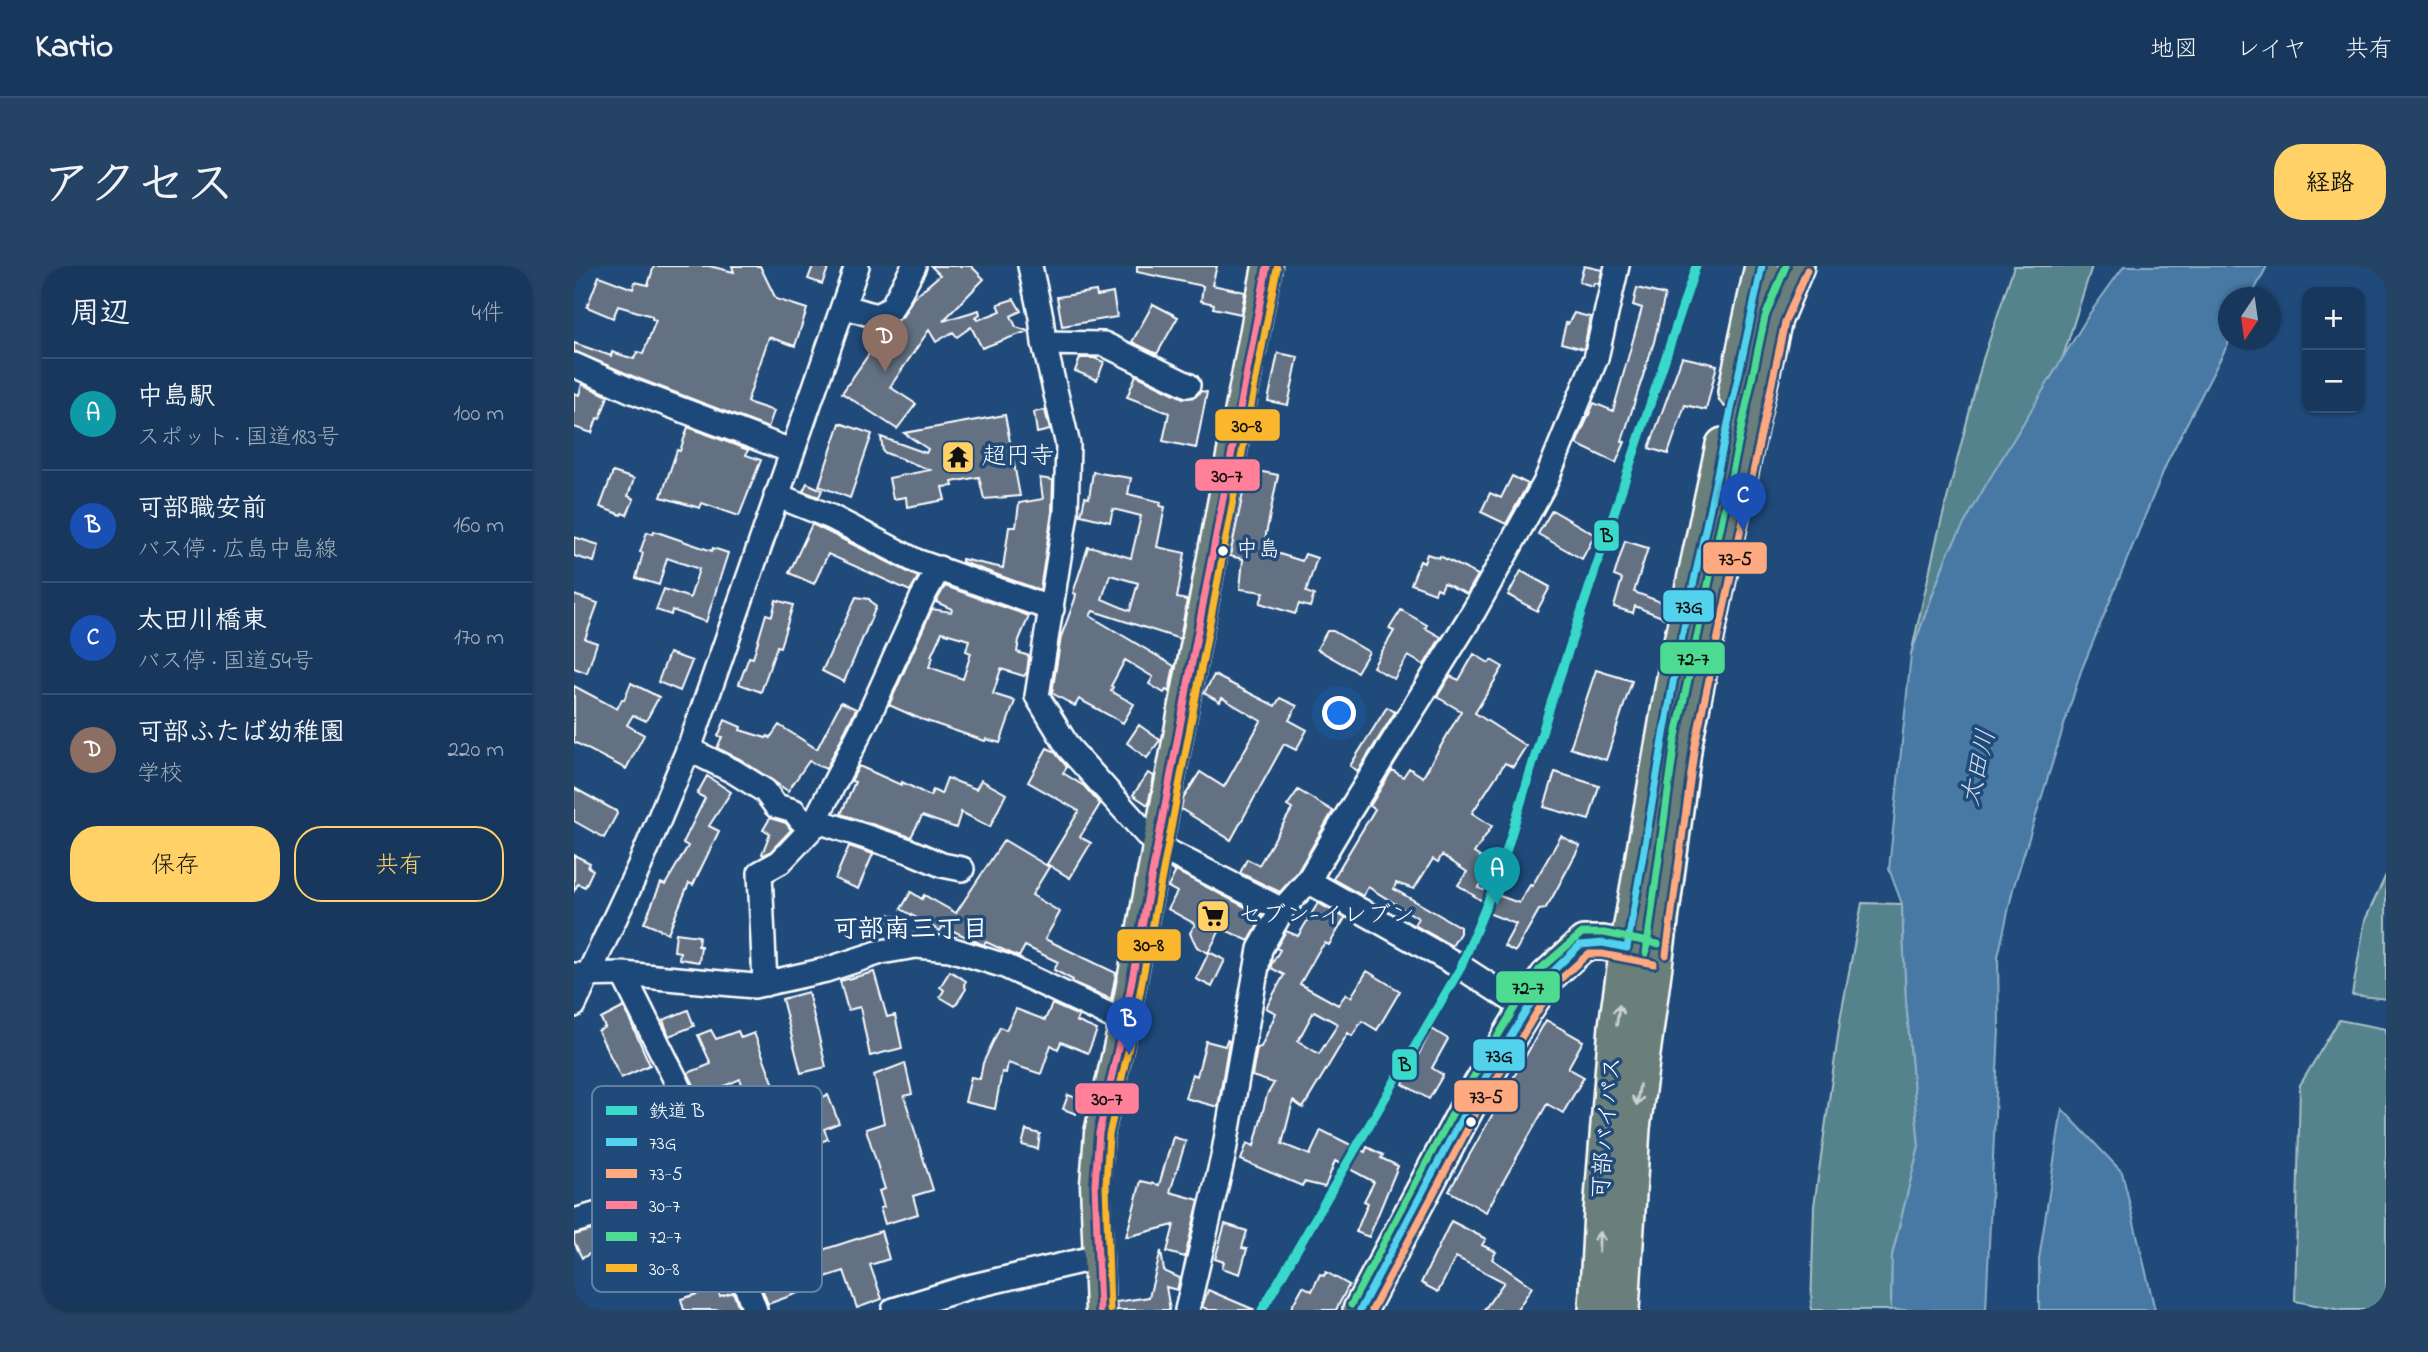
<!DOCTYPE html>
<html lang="ja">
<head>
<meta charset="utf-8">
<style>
	body { margin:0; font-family:"Indie Flower","Klee One",sans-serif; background:#244365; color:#f1f3f6 }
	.controls { position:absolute; right:21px; top:21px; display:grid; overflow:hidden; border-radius:14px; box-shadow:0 2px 5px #0004 }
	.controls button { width:63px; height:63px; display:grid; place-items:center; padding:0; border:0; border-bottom:2px solid #365272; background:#17385c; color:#f1f3f6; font:35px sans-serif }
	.compass { position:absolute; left:1644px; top:21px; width:63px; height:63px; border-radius:50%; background:#17385c; box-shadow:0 2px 5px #0004; rotate:193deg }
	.you { position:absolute; left:766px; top:448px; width:24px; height:24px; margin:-18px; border:5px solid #fff; border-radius:50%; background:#1a73e8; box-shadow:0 0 0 10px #1a73e833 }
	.badge { display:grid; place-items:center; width:46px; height:46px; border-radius:50%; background:#ffd166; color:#fff; font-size:23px; font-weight:700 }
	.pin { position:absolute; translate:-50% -58px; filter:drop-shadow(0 2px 4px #0008) }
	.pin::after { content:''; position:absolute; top:37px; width:24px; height:21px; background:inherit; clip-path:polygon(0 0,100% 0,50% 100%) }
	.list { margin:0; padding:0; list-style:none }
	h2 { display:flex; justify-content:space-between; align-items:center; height:91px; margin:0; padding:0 28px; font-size:30px }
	h2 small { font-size:23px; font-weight:400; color:#9eacbb }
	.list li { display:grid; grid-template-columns:46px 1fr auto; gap:21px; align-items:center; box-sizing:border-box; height:112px; padding:0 28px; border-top:2px solid #365272 }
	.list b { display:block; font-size:26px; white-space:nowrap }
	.list p { margin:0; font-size:23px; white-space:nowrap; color:#9eacbb }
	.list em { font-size:23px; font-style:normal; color:#9eacbb }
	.actions { display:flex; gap:14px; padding:21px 28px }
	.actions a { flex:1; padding:16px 0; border:2px solid #ffd166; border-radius:28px; text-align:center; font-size:24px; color:#ffd166 }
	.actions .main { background:#ffd166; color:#111 }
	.map { position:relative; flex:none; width:1812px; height:1044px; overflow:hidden; border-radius:28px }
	header { display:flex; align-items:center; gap:42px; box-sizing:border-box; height:98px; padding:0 35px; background:#17385c; border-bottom:2px solid #365272 }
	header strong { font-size:33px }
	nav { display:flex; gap:38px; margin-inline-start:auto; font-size:24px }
	.intro { display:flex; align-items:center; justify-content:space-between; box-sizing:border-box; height:168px; padding:0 42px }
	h1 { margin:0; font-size:49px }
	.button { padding:18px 32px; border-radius:28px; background:#ffd166; color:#111; font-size:24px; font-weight:700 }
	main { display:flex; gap:42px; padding:0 42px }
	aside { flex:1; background:#17385c; border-radius:28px; box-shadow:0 2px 5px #0004 }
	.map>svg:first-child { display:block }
</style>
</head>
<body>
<header>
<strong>Kartio</strong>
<nav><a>地図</a><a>レイヤ</a><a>共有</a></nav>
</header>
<div class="intro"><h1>アクセス</h1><a class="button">経路</a></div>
<main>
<aside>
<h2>周辺<small>4件</small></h2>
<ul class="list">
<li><span class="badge" style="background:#0f9aa8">A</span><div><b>中島駅</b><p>スポット · 国道183号</p></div><em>100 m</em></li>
<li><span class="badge" style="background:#1a4fb4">B</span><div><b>可部職安前</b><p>バス停 · 広島中島線</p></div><em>160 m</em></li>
<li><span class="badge" style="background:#1a4fb4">C</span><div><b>太田川橋東</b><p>バス停 · 国道54号</p></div><em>170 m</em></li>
<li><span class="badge" style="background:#8d6e63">D</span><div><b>可部ふたば幼稚園</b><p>学校</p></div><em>220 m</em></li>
</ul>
<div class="actions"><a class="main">保存</a><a>共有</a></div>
</aside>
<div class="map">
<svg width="1812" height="1044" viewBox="0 0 1812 1044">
	<rect width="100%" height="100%" fill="#1f4a7a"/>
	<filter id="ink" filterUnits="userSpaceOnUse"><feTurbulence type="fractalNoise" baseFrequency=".0143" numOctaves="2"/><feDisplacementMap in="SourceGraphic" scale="14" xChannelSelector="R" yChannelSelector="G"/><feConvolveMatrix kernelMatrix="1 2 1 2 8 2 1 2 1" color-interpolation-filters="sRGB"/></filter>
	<g filter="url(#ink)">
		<path fill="#54838d" stroke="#aac1c6" stroke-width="2" d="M1440,0H1518L1489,91L1374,287L1337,388L1363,272L1409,93Z
			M1812,609V733L1778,729L1791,654Z
			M1288,637L1328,638L1332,734L1345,880L1318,990L1317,1044H1237L1240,940L1267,749Z
			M1765,754L1812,763V1044H1766L1721,1035L1726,819Z"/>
		<path fill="#4779a4" stroke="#91afc8" stroke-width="2" d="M1550,0H1693L1677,31L1654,32L1656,74L1594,194L1507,405L1439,623L1424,691L1425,762L1412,1044H1317L1318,990L1345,880L1332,734L1328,638L1315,603L1337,388L1374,287L1413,217L1516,47Z
			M1488,843L1548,906L1581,1044H1465V993Z"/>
		<path fill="#647183" stroke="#fff" stroke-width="2" fill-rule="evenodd" d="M80,0H135L160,6L158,0H186L202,33L233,43L221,80L195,71L173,136L200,145L194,162L63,112L0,85V77L37,90L38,86L60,93L63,86L69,88L82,54L78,53V50L44,40L39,52L13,41L25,10L59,23L61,16L74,19Z
			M239,0H255L248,18L234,13Z
			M357,0H397L410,13L369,55L405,44L406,48L402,51L404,54L427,45L424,38L440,33L447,45L437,50L442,61L454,65L408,82L397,61L383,71L379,66L362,76L355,64L316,121L342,138L323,163L268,127L315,59L329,50L339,32L366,9Z
			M563,0H643L638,19L671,26L667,48L639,42L640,38L627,35L629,20L563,6Z
			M1010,0L1028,4L1025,18L1020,17L1019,20L1005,16Z
			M1063,22L1091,29L1080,76L1048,175L1051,176L1042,197L1002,178L1020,137L1039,145L1068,42L1059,39Z
			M522,25L523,30L539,27L543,51L488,60L483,31Z
			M579,38L604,51L583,88L558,76Z
			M1000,47L1016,51L1010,83L987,77L992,57L994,58Z
			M704,87L724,91L714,139L694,135Z
			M1108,91L1143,99L1132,144L1111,139L1094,188L1075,182Z
			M506,92H520L530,96L523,114L501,105Z
			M562,109L609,132L621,131L627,125L633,126L622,182L589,175L595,147L553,131Z
			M8,118L34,130L26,153L23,152L18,167L0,161V127L5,129Z
			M471,144L476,164L463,167L460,146Z
			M431,149L446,230L410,233L405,211L378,216L379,220L368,221L371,234L333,241L332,231L319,233L315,212L356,204L309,186L307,171L352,187L354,183L330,167Z
			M266,157L298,168L276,232L245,220Z
			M114,161L174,184L172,189L187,194L165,250L128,237L126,242L87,231L103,184L106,185Z
			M674,203L704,209L689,283L728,295L731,288L743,292L732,326L740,329L736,341L725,338L721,348L686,337L690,326L666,323L669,293L656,290Z
			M39,206L60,213L54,230L60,233L53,249L48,247L47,249L26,241Z
			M519,206L557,212L554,228L587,236L586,240L591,241L583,281L611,287L603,332L613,334L606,373L519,345L516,350L600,400L595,426L592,424L590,427L575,418L579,411L551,394L537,420L539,421L537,425L560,438L549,457L505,433L501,440L478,427L487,371L501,333L502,328L499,327L514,281L518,282L519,281L557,292L567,250L539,243L536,256L507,249L511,231L515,232ZM536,309L564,317L556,345L528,333Z
			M938,210L954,218L932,258L907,246L916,227L927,232Z
			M466,212L479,214L478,246L466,324L388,296V293L429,302L435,261H442L445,237L469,233Z
			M233,217L248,224L245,231L229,225Z
			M978,244L1021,269L1008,293L964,268Z
			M238,258L344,311L336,325L254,288L240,318L215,307Z
			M80,265L138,285L139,282L154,287L132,356L98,344L97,349L82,344L90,323L116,332L125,303L93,292L85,319L62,312L69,287L66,286L73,266L79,268Z
			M0,271L25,279L20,296L0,290Z
			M1051,275L1074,282L1060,326L1095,339L1090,352L1061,340L1059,347L1040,341L1048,313L1040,310Z
			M853,288L865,292L866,290L904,309L893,328L870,317L867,324L863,322L861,327L837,318L846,295L850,297Z
			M947,305L976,321L963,345L934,329Z
			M371,320L455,350L445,374L443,386L455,390L453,406L450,410L427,403L419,428L441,435L426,477L412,473L411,475L344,452L315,439L358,343L377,346L378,343L362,336ZM368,366L395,374L392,385L397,387L389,413L355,401L359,391L357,390Z
			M0,329L24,337L11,373L23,377L13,407L0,402Z
			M282,331L295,333L302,341L270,416L248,405Z
			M202,334L219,339L206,381L203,380L187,426L165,418L175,391L179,392L192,348L198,350Z
			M827,344L853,359L851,362L867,371L850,399L834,390L820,413L799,401L820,365L815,363Z
			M753,365H759L795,386L783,406L743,383Z
			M95,387L118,395L106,425L84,416Z
			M900,388L915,397L917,394L929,401L901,447L952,480L939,501L931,497L898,547L918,560L900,587L912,595L910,599L913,602L906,611L910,614L904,622L945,637L956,619L958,620L987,570L1006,580L978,632L971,643L965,644L941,686L930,680L942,658L914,647L917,641L884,619L893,606L868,589L864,596L859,593L840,623L822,617L820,623L886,661V667L878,680L840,659L844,652L794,621L789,630L759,613L801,543L796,540L818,504L829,511L835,502L849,511L887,445L863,431L876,410L885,414Z
			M1022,404L1058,415L1032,494L996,482Z
			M640,409L701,440L706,432L723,440L715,454L733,464L722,484L710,478L657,574L607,543L609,533L626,506L650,521L687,455L648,432L646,436L630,427Z
			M57,417L85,431L72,455L59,449L53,459L70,469L52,503L0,476V420L43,443L48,433L50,434Z
			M267,436L282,443L252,503L235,495L214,525L166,493L143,482L148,471L144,470L151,454L167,461L166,464L192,472L194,470L196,472L205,459L243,483Z
			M813,441L821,446L784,505L776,500Z
			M565,459L586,474L573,492L553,477Z
			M473,482L480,485L493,501L489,507L510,520L526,538L506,571L517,577L496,612L473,598L505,545L454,516Z
			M285,500L327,519L328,516L356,530L359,524L367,528L373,512L402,523L407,514L432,528L416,561L387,546L382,562L348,550L337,571L267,548L281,516L277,515Z
			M981,506L1025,520L1015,554L970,541Z
			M574,507L580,510L574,539L559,529Z
			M133,510L157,526L135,560L145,565L119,619L115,617L94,667L70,657L87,617L91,619L114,580L109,577L131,532L123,528Z
			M0,522L42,545L43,548L30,572L0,555Z
			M724,524L759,545L723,607L706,626L666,607L673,593L685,599L718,543L713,540Z
			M196,552L212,557L217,564L197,585L190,589L188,588L196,567L189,564Z
			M430,574L475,601L458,629L486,646L471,673L542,707L537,733L498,716L499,714L480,704L484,696L451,680L445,691L412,676L410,679L405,677L369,660L366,665L327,643L337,626L348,633L350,629L382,647Z
			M275,580L299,588L284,623L261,613Z
			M0,589L16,597L14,601L19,604L11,621L4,618L0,625Z
			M596,602L689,650L675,675L647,662L634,687L623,681L616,667L621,658L594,643L603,626L594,621L601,607Z
			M744,637L771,652L755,679L751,677L744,686L726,718L764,739L772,728L777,731L793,705L826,725L803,764L788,755L778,770L774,767L729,842L719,835L708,878L736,889L747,864L791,886L793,881L809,889L807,892L824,900L795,971L782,966L794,937L790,935L800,916L761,895L751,921L730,916L728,920L667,894L673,877L680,880L693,829L700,817L678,810L683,782L687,781L702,747L692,742L710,709L697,702V699L706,684L702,682L712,665L724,670ZM740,745L764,758L745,788L724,775Z
			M314,648L328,652L325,667L309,663Z
			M102,667L125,670L124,680H127L125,696L105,693L106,686L100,685Z
			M635,686L651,694L638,721L622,713Z
			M376,705L392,715L390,718L392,723L381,740L366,731L370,724L366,721Z
			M300,706L313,751L321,749L328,782L296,790L286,741L274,744L266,715Z
			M234,726L252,801L227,807L208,733Z
			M478,738L505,750L502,755L523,764L514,787L487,776L484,783L477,779L467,808L434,797L432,807L428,806L421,843L391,836L397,811L406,813L409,797L426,761L432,764L442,743L471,754Z
			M50,741L76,799L47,812L24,765L31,761L27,753Z
			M114,744L120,760L95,770L89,754Z
			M972,754L1009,775L994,802L1010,811L989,847L973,838L912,946L875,925Z
			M858,763L874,773L858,802L869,809L855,833L829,818Z
			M137,764L142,773L164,765L167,772L180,767L202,824L175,834L166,813L126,831L114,807L137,798L124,769Z
			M653,774L655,775L644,841L611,832L618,808L623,810L632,775L651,780Z
			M331,797L338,828L330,830L359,924L339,930L344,948L311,958L306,942L310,941L305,925L311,923L292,863L310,857L300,809Z
			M254,829L265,857L250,863L254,873L205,894L201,882L211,878L198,846L235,832L237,835Z
			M494,829L508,834L502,848L489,843Z
			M452,864L466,868L464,883L448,879Z
			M599,871L612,875L596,926L625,934L611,991L593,986L600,959L552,971L567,915L585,919Z
			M206,920L212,946L215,945L221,970L226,968L233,989L307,965L315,993L296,999L308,1033L283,1042L270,1005L242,1014L244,1020L194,1038L173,983L160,931Z
			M877,955L912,973L908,979L922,986L918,993L958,1021L943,1044H910L930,1016L882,991L864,1026L847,1017Z
			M651,958L673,965L668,982L673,983L666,1008L648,1002L650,996L641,993Z
			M18,964L27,982L8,992L0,976V969Z
			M587,985L590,1005L606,1012L603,1024L592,1021L596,1044H543L542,1036L575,1031Z
			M752,1006L775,1019L762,1044H716L729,1020L738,1025L746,1008L750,1010Z
			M143,1022L146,1030L159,1026L166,1044H110L107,1033Z
			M634,1024L648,1030L681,1044H635L628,1041Z"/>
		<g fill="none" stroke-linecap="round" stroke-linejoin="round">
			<g stroke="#fff" stroke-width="28">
				<path id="minor" d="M456,0L467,51L470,77L494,179L492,247L463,430L494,481L583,580L708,644
					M269,40L302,50L317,43L340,0
					M470,77L530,78L614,119
					M0,99L58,125L217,185
					M202,229L257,251L342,295L478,343
					M114,483L159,505L191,525L202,540L220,545L227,554L241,559
					M246,556L244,549L296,447L348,332L365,302
					M734,615L887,701L952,743
					M49,708L131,873L160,987L181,1044
					M0,709L49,708L180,720L252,704L307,686L342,680L376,683L431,700L550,756
					M191,718L186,607L206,596L241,559L246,556L256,559L335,585L368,599L388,603
					M0,739L65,601L117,477L283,0
					M0,955L141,914
					M320,1044L395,1021L524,991
					M613,1044L649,891L686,683L708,644L734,615L775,546L900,345L971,217L1022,92L1043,0"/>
			</g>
			<g stroke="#fff" stroke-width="33">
				<path id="major" d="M526,1044L521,918L525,867L550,756L693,0"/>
			</g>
			<g stroke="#fff" stroke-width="38">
				<path id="highway" d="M1161,126L1188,0
					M786,1044L894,840L952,743L973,711L1010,677H1029L1073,686
					M1022,1044L1027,945L1042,760L1053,682L1103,394L1149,179
					M1048,1044L1059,862L1111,477L1177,158L1201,53L1223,0"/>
			</g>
			<use href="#minor" stroke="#1f4a7a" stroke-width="23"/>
			<use href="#major" stroke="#6b7f7c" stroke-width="28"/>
			<use href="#highway" stroke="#6b7f7c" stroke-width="33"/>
			<g stroke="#1f4a7a" stroke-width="12">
				<path id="bus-1" d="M1053,682L1103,394L1188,0
					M786,1044L894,840L973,711L1006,679L1029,677L1053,682"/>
			</g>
			<g stroke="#1f4a7a" stroke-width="12">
				<path id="bus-2" d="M1092,689L1121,479L1211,56L1233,4
					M798,1044L903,845L961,749L981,718L1014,688H1028L1080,698"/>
			</g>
			<g stroke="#1f4a7a" stroke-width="12">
				<path id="bus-3" d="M526,1044L521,918L525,867L550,756L693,0"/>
			</g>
			<g stroke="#1f4a7a" stroke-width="12">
				<path id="bus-4" d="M1072,687L1101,475L1191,51L1212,0
					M777,1039L885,835L943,738L965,704L1008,667H1030L1084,678"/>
			</g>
			<g stroke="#1f4a7a" stroke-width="12">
				<path id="bus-5" d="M536,1044L532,918L535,869L560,758L703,2"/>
			</g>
			<use href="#bus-1" stroke="#53d2ee" stroke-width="7"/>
			<use href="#bus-2" stroke="#ffa980" stroke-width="7"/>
			<use href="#bus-3" stroke="#ff8098" stroke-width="7"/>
			<use href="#bus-4" stroke="#4ddb92" stroke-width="7"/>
			<use href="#bus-5" stroke="#fab62d" stroke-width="7"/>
			<g stroke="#1f4a7a" stroke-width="14">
				<path id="rail-1" d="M688,1044L887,701L926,606L977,437L1122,0"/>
			</g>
			<use href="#rail-1" stroke="#39d9cb" stroke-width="9"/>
		</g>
		<defs><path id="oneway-shaft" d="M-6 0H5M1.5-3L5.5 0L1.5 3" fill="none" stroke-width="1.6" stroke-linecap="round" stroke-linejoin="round" transform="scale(1.75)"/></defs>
		<g stroke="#cbd2d1">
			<use href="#oneway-shaft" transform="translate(1044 749) rotate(-82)"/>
			<use href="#oneway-shaft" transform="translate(1064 829) rotate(98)"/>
			<use href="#oneway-shaft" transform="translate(1025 976) rotate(-88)"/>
		</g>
	</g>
	<defs>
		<g id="temple-square" transform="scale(1.75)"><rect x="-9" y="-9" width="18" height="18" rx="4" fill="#ffd166" stroke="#1f4a7a"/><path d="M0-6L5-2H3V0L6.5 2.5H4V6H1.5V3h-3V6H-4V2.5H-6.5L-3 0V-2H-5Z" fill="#111"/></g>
		<g id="supermarket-square" transform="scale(1.75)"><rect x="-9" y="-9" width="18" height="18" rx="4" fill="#ffd166" stroke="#1f4a7a"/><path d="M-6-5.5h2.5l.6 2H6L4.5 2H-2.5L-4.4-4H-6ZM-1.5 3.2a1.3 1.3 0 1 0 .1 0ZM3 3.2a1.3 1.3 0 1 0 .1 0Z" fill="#111"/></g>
	</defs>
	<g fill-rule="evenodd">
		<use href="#temple-square" x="384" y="191"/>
		<use href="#supermarket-square" x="639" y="650"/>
	</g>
	<g fill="#fff" stroke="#1f4a7a" stroke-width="2.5">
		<circle cx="649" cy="285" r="6"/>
		<circle cx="897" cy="856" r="6"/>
	</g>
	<g text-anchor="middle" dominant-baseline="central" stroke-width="7" stroke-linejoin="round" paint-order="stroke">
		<g font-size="22" fill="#fff" stroke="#1f4a7a" text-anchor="start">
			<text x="662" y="285">中島</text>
		</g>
		<g font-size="24" fill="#fff" stroke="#1f4a7a" text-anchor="start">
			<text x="408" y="191">超円寺</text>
			<text x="664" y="650">セブン-イレブン</text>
		</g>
		<g font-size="24" fill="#fff" stroke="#1f4a7a">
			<text transform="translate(1034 862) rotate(-85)">可部バイパス</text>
		</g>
		<g font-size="26" font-style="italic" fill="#d1dee8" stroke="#1f4a7a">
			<text transform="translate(1406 502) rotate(-77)">太田川</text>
		</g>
		<g font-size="26" font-weight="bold" fill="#fff" stroke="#1f4a7a">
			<text x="336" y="665">可部南三丁目</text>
		</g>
	</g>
	<rect x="18" y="820" width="230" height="206" rx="10" fill="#1f4a7a" stroke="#6280a2" stroke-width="2"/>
	<rect x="32" y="840" width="31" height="9" fill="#39d9cb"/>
	<rect x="32" y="872" width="31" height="8" fill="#53d2ee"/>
	<rect x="32" y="903" width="31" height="9" fill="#ffa980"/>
	<rect x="32" y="935" width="31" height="8" fill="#ff8098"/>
	<rect x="32" y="966" width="31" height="9" fill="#4ddb92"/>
	<rect x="32" y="998" width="31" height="8" fill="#fab62d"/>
	<g font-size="19" fill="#fff">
		<text x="75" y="851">鉄道 B</text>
		<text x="75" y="883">73G</text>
		<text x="75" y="914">73-5</text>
		<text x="75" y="946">30-7</text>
		<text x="75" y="977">72-7</text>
		<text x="75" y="1009">30-8</text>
	</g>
	<g stroke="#1f4a7a" stroke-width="2.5">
		<rect x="640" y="142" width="67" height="34" rx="7" fill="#fab62d"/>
		<rect x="620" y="192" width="67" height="34" rx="7" fill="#ff8098"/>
		<rect x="1019" y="253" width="27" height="33" rx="7" fill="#39d9cb"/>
		<rect x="1128" y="275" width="66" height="34" rx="7" fill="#ffa980"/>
		<rect x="1088" y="323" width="53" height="34" rx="7" fill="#53d2ee"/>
		<rect x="1085" y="375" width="67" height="34" rx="7" fill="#4ddb92"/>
		<rect x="542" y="662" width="66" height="34" rx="7" fill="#fab62d"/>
		<rect x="921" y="704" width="66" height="34" rx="7" fill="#4ddb92"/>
		<rect x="898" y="772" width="54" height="34" rx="7" fill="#53d2ee"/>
		<rect x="817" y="782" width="27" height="33" rx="7" fill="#39d9cb"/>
		<rect x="879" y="813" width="66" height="34" rx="7" fill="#ffa980"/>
		<rect x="500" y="816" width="66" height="33" rx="7" fill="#ff8098"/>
	</g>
	<g font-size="19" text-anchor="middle" font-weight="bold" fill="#111">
		<text x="673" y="166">30-8</text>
		<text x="653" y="216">30-7</text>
		<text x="1033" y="276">B</text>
		<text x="1161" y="299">73-5</text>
		<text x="1115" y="347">73G</text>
		<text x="1119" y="399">72-7</text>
		<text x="575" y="685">30-8</text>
		<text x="954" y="728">72-7</text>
		<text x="925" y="796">73G</text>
		<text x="831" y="805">B</text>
		<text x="912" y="837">73-5</text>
		<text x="533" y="839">30-7</text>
	</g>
</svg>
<div class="controls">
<button>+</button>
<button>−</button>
</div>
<svg class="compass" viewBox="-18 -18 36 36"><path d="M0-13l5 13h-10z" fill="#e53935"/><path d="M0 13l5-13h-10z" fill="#9eacbb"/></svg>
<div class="you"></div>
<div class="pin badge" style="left:923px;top:639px;background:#0f9aa8">A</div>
<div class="pin badge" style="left:555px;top:789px;background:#1a4fb4">B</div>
<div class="pin badge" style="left:1169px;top:265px;background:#1a4fb4">C</div>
<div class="pin badge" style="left:311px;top:106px;background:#8d6e63">D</div>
</div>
</main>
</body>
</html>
